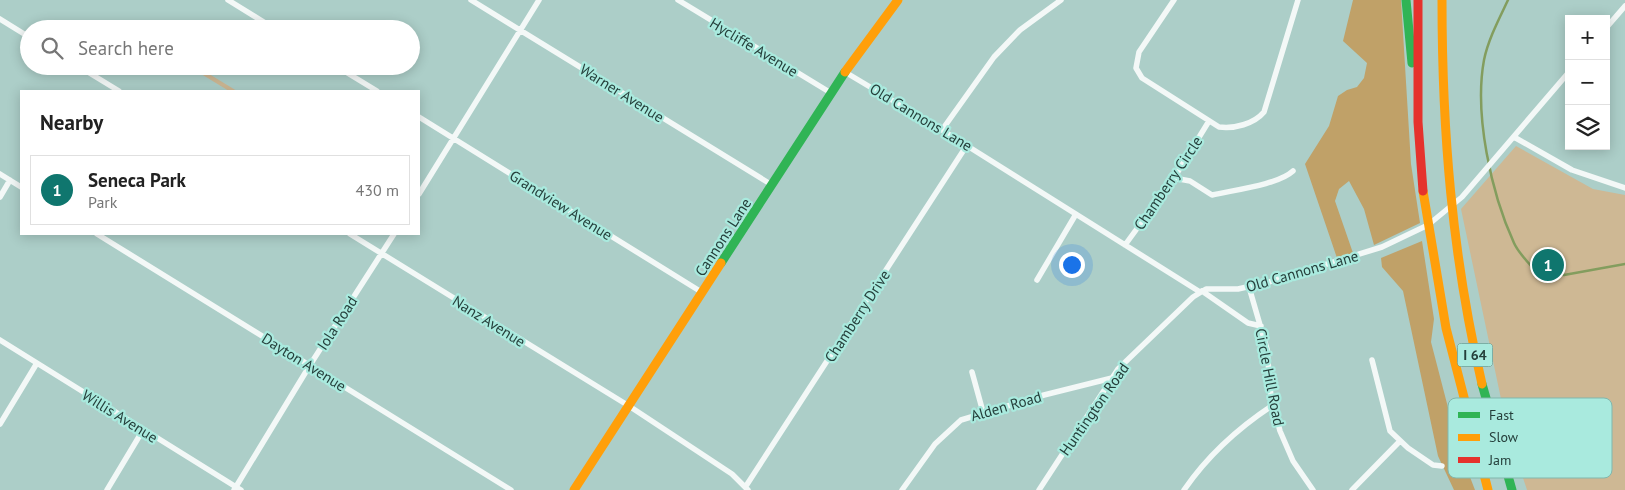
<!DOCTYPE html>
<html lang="en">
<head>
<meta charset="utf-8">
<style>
	body { margin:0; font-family:"PT Sans",sans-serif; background:#f2f2f2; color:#222 }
	.controls { position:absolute; right:15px; top:15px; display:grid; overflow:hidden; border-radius:0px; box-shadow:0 2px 12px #0003 }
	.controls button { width:45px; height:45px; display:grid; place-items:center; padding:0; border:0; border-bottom:1px solid #e0e0e0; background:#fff; color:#222; font:25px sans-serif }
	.you { position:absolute; left:1071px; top:264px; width:18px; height:18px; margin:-12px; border:4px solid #fff; border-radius:50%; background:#1a73e8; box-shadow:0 0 0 8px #1a73e833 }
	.badge { display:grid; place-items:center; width:32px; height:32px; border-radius:50%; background:#0f766e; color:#fff; font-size:16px; font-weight:700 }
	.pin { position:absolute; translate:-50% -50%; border:2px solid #fff; box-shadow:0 1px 5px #0006 }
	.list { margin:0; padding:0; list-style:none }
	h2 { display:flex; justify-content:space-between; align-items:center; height:65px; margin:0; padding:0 20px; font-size:21px }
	h2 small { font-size:16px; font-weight:400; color:#767676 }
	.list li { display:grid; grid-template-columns:32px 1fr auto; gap:15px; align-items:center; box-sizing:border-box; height:70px; margin:0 10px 10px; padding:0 10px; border:1px solid #e0e0e0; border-radius:0px }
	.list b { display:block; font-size:19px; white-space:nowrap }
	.list p { margin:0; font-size:16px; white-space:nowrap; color:#767676 }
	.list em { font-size:16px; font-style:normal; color:#767676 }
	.icon { flex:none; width:28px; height:28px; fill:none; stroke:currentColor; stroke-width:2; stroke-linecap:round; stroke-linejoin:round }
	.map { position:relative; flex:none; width:1625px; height:490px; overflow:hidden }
	.search { position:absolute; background:#fff; box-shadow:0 2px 12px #0003; left:20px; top:20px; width:400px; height:55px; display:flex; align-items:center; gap:12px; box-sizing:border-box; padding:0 18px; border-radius:28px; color:#767676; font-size:19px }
	.panel { position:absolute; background:#fff; box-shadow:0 2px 12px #0003; left:20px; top:90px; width:400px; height:145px; border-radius:0px }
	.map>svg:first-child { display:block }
</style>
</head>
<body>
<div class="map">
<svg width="1625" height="490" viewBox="0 0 1625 490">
	<rect width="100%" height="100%" fill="#accec8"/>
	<path fill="#ceb894" d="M188,66H196L237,91H229Z
		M1516,146L1593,189L1625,195V490H1527L1508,432L1461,209Z"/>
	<path fill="#c0a168" d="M1353,0H1401L1411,164L1420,223L1374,245L1364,209L1349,181L1339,189L1335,201L1353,253L1337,258L1305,164L1329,126L1338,96L1347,90L1357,87L1364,78L1367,63L1343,41Z
		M1422,241L1434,319L1431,342L1458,446L1475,490H1454L1438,456L1403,291L1382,267L1381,258Z"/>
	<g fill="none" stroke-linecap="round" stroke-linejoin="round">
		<path stroke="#839d5e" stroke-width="2.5" d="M1508,0C1499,19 1488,40 1484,60C1474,114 1491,193 1514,243C1518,252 1526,260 1532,267L1564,275L1625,264"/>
		<path stroke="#f3f8f7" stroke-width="5.5" d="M228,0L275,29
			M471,0L772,185
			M678,0L831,93
			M1174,0L1139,52L1136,68L1142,78L1219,127C1234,129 1254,124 1264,112L1298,0
			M0,19L29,37
			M1606,28L1625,6
			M78,66L119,91
			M336,66L377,91
			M845,72L942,130L1200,292
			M419,117L703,293
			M942,130L994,57L1020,30L1061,0
			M1514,137L1572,170L1625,188
			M0,174L21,187
			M1174,178L1190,181L1212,195C1233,190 1278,185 1293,171
			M419,194L539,0
			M0,197L10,180
			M97,234L511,490
			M350,234L629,406L732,474L748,490
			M1125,245L1174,178L1209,121
			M1037,280L1076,214
			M1249,287L1267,349L1271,397L1280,431L1293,461L1313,490
			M1202,291L1248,323L1261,326
			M0,340L241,490
			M1372,360L1390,431L1408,448L1433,465L1442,466
			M972,372L983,412
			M0,424L37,363
			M746,486L967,145
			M107,490L143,430
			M234,490L310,365L394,234
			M902,490L935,444L961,420L1044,395L1112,378
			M1039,490L1118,369L1193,297L1206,289H1238L1269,282L1382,247L1428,225L1462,197L1569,72
			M1184,490C1208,455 1238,428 1273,405
			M1352,490L1400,441"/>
		<path stroke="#30b455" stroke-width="9" d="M1406,0L1412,63
			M721,263L845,72
			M1482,384L1512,490"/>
		<path stroke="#ff9f0a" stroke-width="9" d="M1442,0C1442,131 1452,256 1482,384
			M845,72L898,0
			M1423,191L1446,328L1488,490
			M574,490L721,263"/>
		<path stroke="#e5322d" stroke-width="9" d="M1418,0V122L1423,191"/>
	</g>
	<g text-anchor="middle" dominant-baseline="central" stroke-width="4.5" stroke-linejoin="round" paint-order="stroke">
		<rect fill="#a9eade" stroke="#4d726c" stroke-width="1" x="1457.5" y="343.5" width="35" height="23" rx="4"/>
		<g font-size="14" font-weight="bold" fill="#253f3b">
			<text x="1475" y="355">I 64</text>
		</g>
		<g font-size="15" fill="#253f3b" stroke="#a9eade">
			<text transform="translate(754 47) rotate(31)">Hycliffe Avenue</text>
			<text transform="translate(622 93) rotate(32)">Warner Avenue</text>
			<text transform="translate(921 117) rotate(31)">Old Cannons Lane</text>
			<text transform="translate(1168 183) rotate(-56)">Chamberry Circle</text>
			<text transform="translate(561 205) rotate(32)">Grandview Avenue</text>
			<text transform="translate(723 237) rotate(-57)">Cannons Lane</text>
			<text transform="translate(1302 271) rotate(-16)">Old Cannons Lane</text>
			<text transform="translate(857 316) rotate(-57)">Chamberry Drive</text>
			<text transform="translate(489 321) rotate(32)">Nanz Avenue</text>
			<text transform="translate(337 323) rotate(-57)">Iola Road</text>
			<text transform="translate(304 362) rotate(32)">Dayton Avenue</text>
			<text transform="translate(1270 377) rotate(79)">Circle Hill Road</text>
			<text transform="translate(1006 406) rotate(-16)">Alden Road</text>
			<text transform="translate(1094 409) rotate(-55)">Huntington Road</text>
			<text transform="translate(120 416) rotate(32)">Willis Avenue</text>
		</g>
	</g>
	<rect x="1448" y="398" width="164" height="80" rx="8" fill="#a9eade" stroke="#81b7ad" stroke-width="1"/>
	<rect x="1458" y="412" width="22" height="6" fill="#30b455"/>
	<rect x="1458" y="434" width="22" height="7" fill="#ff9f0a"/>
	<rect x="1458" y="457" width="22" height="6" fill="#e5322d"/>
	<g font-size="14" fill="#253f3b">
		<text x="1489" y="420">Fast</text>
		<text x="1489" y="442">Slow</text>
		<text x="1489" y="465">Jam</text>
	</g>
</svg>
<div class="controls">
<button>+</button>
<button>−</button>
<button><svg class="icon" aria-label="layers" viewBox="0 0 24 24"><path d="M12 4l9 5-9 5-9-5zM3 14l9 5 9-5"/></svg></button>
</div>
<div class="you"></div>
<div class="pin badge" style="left:1548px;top:265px">1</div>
<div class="search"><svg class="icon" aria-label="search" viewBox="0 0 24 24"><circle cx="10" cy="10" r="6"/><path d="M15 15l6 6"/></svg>Search here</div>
<section class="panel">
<h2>Nearby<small></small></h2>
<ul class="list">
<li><span class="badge">1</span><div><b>Seneca Park</b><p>Park</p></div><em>430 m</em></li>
</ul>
</section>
</div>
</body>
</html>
